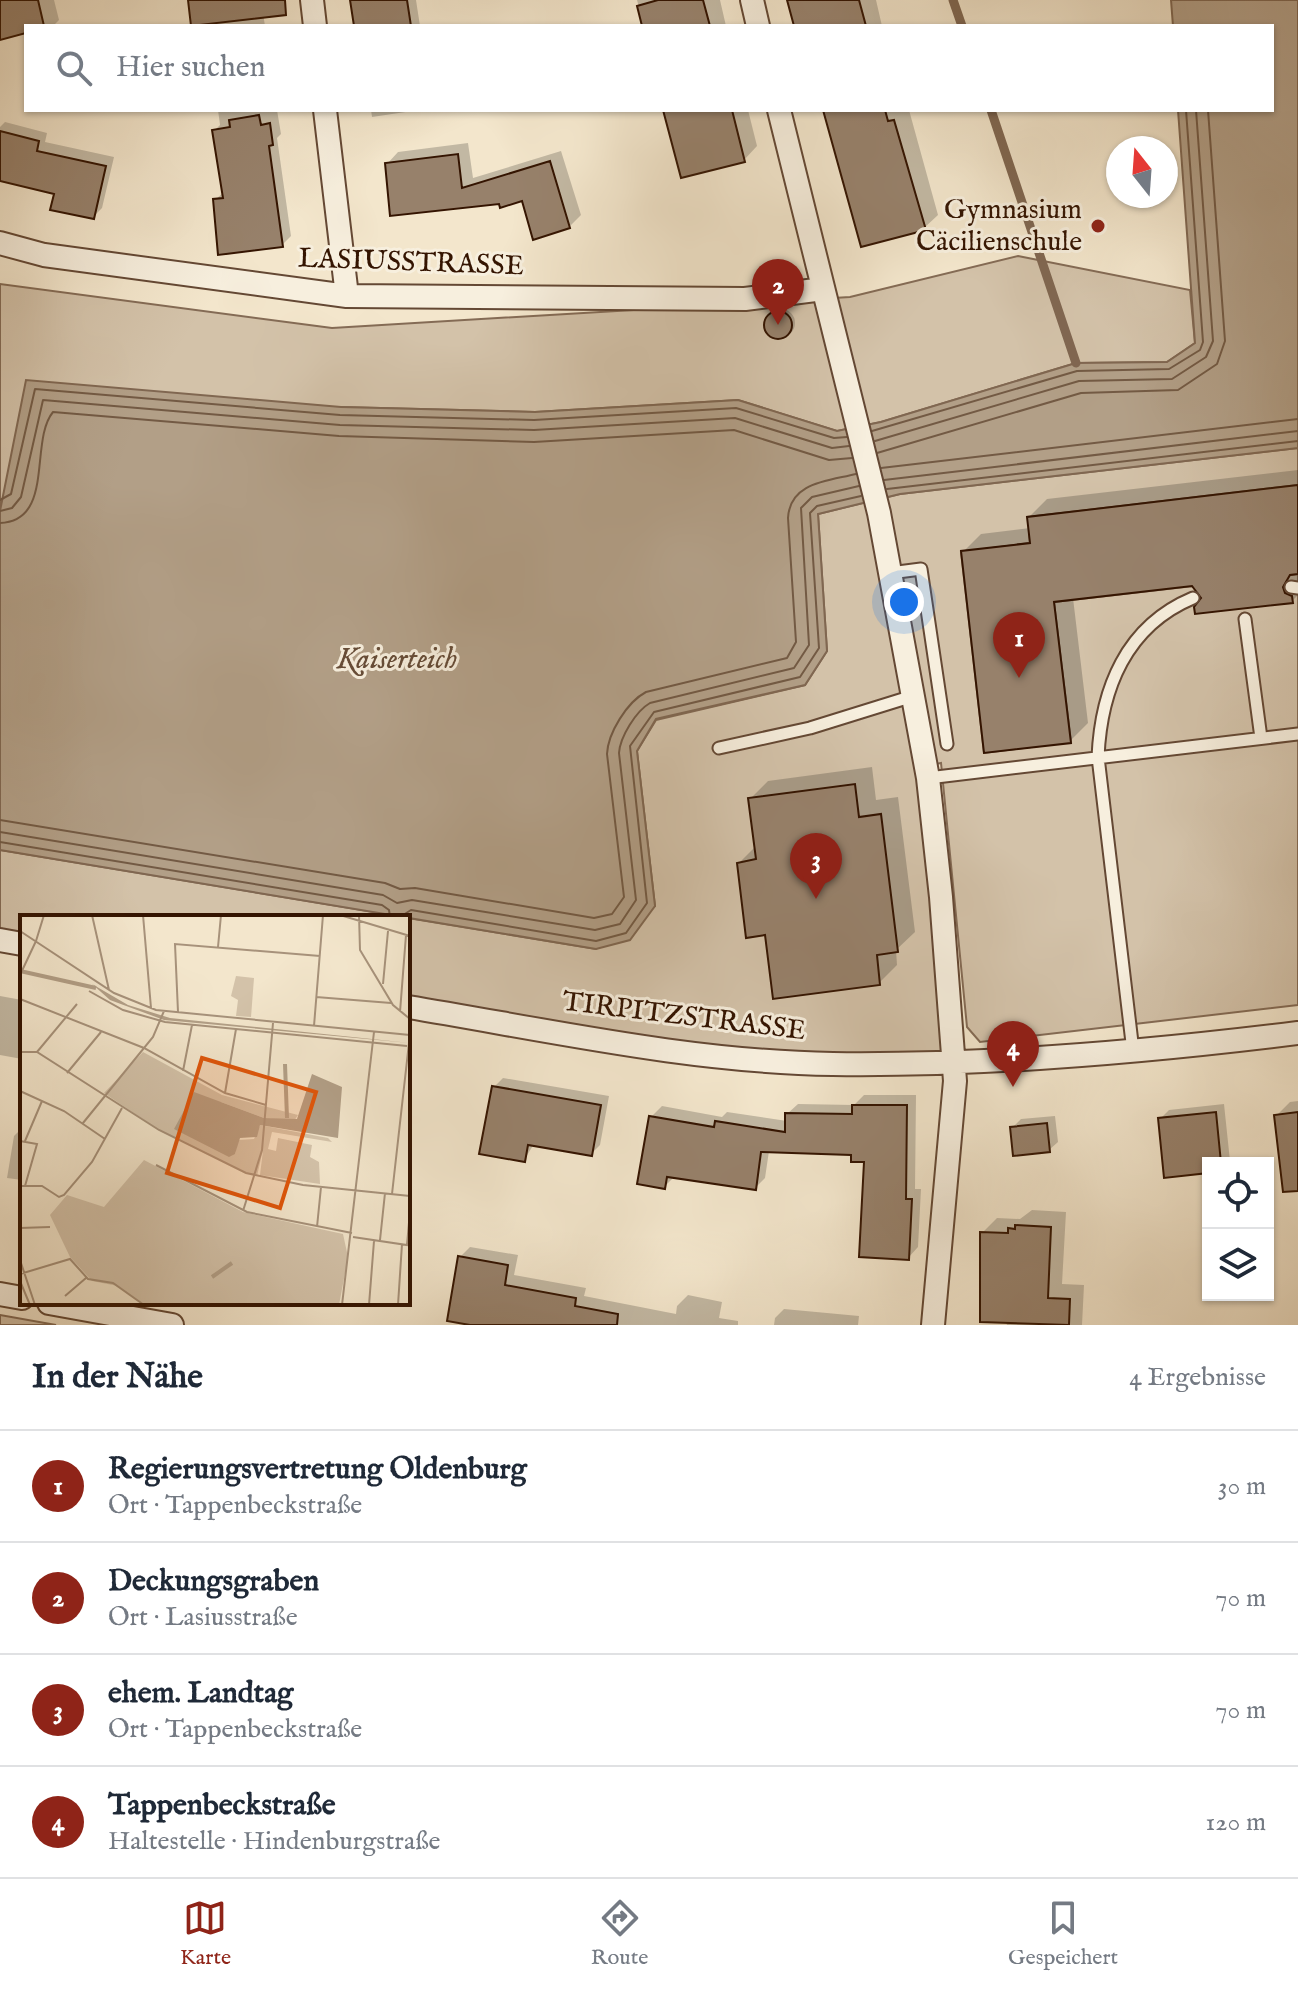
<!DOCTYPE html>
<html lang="de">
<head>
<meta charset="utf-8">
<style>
	body { margin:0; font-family:"IM FELL English",serif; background:#f2f2f3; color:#1f2937 }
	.controls { position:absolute; right:24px; bottom:24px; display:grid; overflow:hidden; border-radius:0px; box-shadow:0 2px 6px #0004 }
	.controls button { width:72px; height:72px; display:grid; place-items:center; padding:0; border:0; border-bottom:2px solid #e0e1e3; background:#fff; color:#1f2937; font:40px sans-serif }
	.compass { position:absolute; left:1106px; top:136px; width:72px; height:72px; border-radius:50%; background:#fff; box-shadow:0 2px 6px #0004; rotate:343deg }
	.you { position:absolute; left:904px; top:602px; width:28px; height:28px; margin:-20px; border:6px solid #fff; border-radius:50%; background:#1a73e8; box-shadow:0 0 0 12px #1a73e833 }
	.badge { display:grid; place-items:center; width:52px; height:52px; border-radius:50%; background:#8f2418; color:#fff; font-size:26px; font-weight:700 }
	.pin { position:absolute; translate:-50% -66px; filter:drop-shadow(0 2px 4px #0008) }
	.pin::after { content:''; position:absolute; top:42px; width:28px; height:24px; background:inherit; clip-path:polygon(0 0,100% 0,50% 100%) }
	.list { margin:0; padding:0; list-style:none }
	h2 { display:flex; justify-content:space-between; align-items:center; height:104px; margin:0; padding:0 32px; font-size:34px }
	h2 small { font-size:26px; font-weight:400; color:#747a83 }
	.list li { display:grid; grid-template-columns:52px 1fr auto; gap:24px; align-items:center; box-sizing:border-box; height:112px; padding:0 32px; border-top:2px solid #e0e1e3 }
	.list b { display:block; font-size:30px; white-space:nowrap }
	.list p { margin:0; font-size:26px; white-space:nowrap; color:#747a83 }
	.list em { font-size:26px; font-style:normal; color:#747a83 }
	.icon { flex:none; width:44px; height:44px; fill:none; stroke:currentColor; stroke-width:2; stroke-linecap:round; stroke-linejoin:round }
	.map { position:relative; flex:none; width:1298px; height:1325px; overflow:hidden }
	.search { position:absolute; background:#fff; box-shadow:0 2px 6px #0004; left:24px; right:24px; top:24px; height:88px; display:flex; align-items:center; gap:20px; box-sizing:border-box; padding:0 28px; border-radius:0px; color:#747a83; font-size:30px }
	.sheet { height:552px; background:#fff }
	nav { display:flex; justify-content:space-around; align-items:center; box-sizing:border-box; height:112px; border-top:2px solid #e0e1e3; background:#fff; font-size:22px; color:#747a83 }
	nav a { display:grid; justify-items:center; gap:4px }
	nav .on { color:#8f2418 }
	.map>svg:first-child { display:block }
</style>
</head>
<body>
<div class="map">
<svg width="1298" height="1325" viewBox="0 0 1298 1325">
	<rect width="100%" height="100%" fill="#f3e6cc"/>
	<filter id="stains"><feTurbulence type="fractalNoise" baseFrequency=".0025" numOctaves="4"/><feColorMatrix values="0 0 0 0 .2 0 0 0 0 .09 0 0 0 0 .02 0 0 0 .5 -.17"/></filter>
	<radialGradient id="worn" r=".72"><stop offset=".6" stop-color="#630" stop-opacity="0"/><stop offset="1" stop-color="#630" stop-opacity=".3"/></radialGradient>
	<path fill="#d3c2a9" stroke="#846b55" stroke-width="2" d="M1018,256L1190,290L1195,343L1167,362L1076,363L881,422L837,431L738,400L535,412L341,407L0,511V284L332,328L850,297Z
		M1298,448V485L1028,517L1030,543L961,552L984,753L1071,742L1054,602L1298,574V1005L980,1042L967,1027L941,763L926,766L954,1062L832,1064L408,1007V918L596,949L655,906L637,751L656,720L805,685L827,651L818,514L900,494Z
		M0,850L404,917H22V944L0,940Z
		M0,1315L56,1325H0Z"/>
	<path fill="#b29f87" stroke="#806751" stroke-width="2" d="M1171,0H1298V448L900,494L818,514L827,651L805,685L656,719L637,751L655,906L630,940L596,949L0,850V511L26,380L341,407L535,412L738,400L837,431L881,422L1076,363L1167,362L1195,343L1178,110H1272V26H1173Z"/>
	<path fill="#0003" d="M0,0H54L59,20L53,26H26V35L25,31L0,38Z
		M190,0H261L265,26H208Z
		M355,0H416L420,26H359Z
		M637,0H720L726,26H644Z
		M789,0H876L882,26H804Z
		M218,110H277L281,134L277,138L291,236L282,245L215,200L224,192L214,131L220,125Z
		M371,110H419L372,117Z
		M666,110H748L757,146L744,160Z
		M824,110H909L938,215L924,228Z
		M5,122L47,133L45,142L114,157L102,208L93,217L56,193L0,179V127Z
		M468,143L473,178L561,151L581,215L569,227L523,199L501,202L387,164L398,152Z
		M767 323a14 14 0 1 1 28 0a14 14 0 1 1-28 0Z
		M1298,470V595L1292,601L1204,598L1193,584L1073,598L1088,723L1070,741L963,552L981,534L1030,528L1029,517L1047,499Z
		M872,767L876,800L898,797L915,932L896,950L897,965L879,983L767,933L739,863L756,846L750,799L768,781Z
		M0,996L22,1000V1059L0,1055Z
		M503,1078L609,1096L600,1145L591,1154L534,1144L524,1160L494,1087Z
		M864,1095H916L915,1189H921L918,1247L908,1258L866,1160L853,1153L769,1151L765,1178L755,1188L675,1176L664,1187L651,1117L662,1106L722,1117L727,1112L787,1121V1114L798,1104L854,1105Z
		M1298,1101V1179L1276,1116L1290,1102Z
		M1224,1104L1230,1161L1208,1163V1171L1160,1119L1169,1110Z
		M1055,1116L1058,1142L1049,1150L1012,1128L1021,1119Z
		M22,1128V1180L7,1178L14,1136Z
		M1032,1210L1066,1212L1062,1284L1084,1285L1082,1325H1007L982,1233L997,1218L1020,1219Z
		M470,1247L518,1255L514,1275L586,1288L584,1296L676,1314L677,1306L688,1295L722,1302L719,1318L738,1321V1325H482L460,1257Z
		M784,1309L859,1316L858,1325H774L775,1318Z"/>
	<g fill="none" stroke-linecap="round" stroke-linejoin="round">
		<path stroke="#735a44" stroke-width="2" d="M872,431L1077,371L1169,369L1200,350L1203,342L1186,110
			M875,441L1079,381L1172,379L1206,357L1213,341L1196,110
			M877,453L1081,393L1178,390L1217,364L1225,341L1208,110
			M881,468L1298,419
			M884,480L1298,431
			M887,489L1298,441
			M0,500L11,494L35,389L340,415L534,420L736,408L834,438L847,437
			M0,511L12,508L21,497L43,400L340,425L534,430L735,418L832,448L849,446
			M0,523C55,521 29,441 53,412L339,436L534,442L734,430L829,460L852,458
			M0,820L385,883L400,889L415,888L594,918L612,914L624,897L607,754C608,733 627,702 646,692L787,658L796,642L788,518C790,482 828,481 856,474
			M0,832L383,895L397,903L412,900L595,930L620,924L636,900L619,753C620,737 636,711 650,703L794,668L809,645L801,508L812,497L859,486
			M0,842L382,905L389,910L390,917
			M400,917L411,910L596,941L626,933L647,903L630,746L654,712L800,677L819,648L810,513L817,506L861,496"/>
		<path stroke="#806751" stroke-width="9" d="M953,0L962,26
			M991,110L1076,363"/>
	</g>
	<path fill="#97816b" stroke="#341401" stroke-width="2" d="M0,0H38L44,26H26V33L0,40Z
		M188,0H285L286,15L191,26Z
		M350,0H407L411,26H354Z
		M658,0H703L710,26H642L637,6Z
		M787,0H859L866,26H794Z
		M663,110H732L745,162L681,178Z
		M823,110H885L888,121L894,120L926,230L861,247Z
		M259,115L261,125L270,123L273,145L269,146L283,247L218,255L213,199L223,198L212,130L230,127L229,120Z
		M0,131L39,141L37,151L106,166L94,219L50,210L54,194L0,181Z
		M458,154L462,188L550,161L570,228L533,240L522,201L500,208L499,204L390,216L385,163Z
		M764 325a14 14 0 1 1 28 0a14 14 0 1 1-28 0Z
		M1298,485V574L1290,575L1283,587L1285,593L1292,596L1293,603L1195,614L1194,607L1201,598L1192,586L1054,602L1071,743L984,753L961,551L1030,543L1027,517Z
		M855,784L859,817L881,814L898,952L877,955L880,985L773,999L765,935L746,938L737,863L756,859L748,798Z
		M492,1086L601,1105L592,1156L528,1145L525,1162L479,1154Z
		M852,1105H907L906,1199H912L909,1260L859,1257L864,1162H851V1155L761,1152L756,1190L667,1177L665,1189L637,1184L649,1116L714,1127L715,1121L785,1132V1113L852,1114Z
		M1216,1112L1221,1163H1208V1173L1164,1178L1158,1118Z
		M1298,1112V1191L1283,1192L1274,1115Z
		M1047,1123L1050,1152L1013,1156L1010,1127Z
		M1015,1225L1051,1227L1048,1298L1070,1299L1069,1325L980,1322V1232L1008,1233V1228L1015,1229Z
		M458,1256L508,1265L505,1285L576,1298L575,1306L618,1314L617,1325H470L447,1321Z"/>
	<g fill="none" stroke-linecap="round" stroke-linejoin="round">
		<g stroke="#644834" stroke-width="15">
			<path id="lane" d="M890,573L921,569L947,744
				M1291,587L1298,588
				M1245,619L1261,738
				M719,748L810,728L913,696
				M928,778L1298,734
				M1133,1051L1098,757C1101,689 1126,626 1193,598"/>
		</g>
		<g stroke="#644834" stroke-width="26">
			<path id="street" d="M312,0L315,26
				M752,0L758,26
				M325,110L347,296
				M779,110L879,513L928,778L941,897L955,1081L933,1325
				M0,243L44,255L347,296L745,299L823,289
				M0,940L22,944
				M408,1007C548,1030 691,1062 833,1064C988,1066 1145,1052 1298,1033
				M0,1294L22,1298
				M49,1303L172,1325"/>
		</g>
		<use href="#lane" stroke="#f7efde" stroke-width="11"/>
		<use href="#street" stroke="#f7efde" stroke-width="22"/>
	</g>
	<circle fill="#8f2418" stroke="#f7efde" stroke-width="3" cx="1098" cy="226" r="8"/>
	<g text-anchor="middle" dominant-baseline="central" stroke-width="6" stroke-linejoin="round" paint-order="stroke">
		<g font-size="28" fill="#341401" stroke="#f7efde" text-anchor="end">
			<text x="1082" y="210">Gymnasium<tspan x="1082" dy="32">Cäcilienschule</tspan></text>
		</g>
		<g font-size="28" fill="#341401" stroke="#f7efde">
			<text transform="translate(411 263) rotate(2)">LASIUSSTRASSE</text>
			<text transform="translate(684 1017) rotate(7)">TIRPITZSTRASSE</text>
		</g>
		<g font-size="30" font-style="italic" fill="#664c37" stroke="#f7efde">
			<text x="397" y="660">Kaiserteich</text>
		</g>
	</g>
	<g transform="translate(20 915)">
		<rect width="390" height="390" fill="#f3e6cc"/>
		<path d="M216,61L234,63L231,102L216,101L218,85L211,81ZM123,137L202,180L278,200L274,206L244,203L201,187L215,239L218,225L234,224L240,210L308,223L312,227L252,217L248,234L256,236L258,223L292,230L290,242L299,247L300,269L240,260L243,235L237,261L227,258L139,215L84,178ZM124,245L223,297L323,319L328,342L319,390H124L98,371L72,366L50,342L30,300L47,280L84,292Z" fill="#d3c2a9"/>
		<path d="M72,69L108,90L150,103L390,128L144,105L90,85ZM292,159L322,172L318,223L240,210L237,222L220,223L215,239L209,242L154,214L174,177L244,203L277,204Z" fill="#b29f87"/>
		<path fill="none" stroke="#b29f87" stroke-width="4" d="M0,56L76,73M265,149L267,203M192,362L212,348"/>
		<path fill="none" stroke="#a7927b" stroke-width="2" d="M72,0L89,75M123,0L131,93M320,0L390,21M339,0L340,35L373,90L390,104M0,16L94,78L136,95L390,120M16,26L24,0M198,32L201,0M0,60L16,26M363,69L368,16M69,76L103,95L145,107L387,131M296,82L371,88M0,84L124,133L205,178L246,190M158,97L155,29L300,41M380,97L386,20M294,111L303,0M0,137H17L139,215L226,258L283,270L390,281M17,137L57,89M163,156L172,110M47,158L81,117M0,176L44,196L85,224M205,178L216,114M63,208L133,122L144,96M0,226L17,229L5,271M5,226L22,186M136,250L227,297L332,318M0,271H22L39,282L44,280L72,247L102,193M372,279L390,119M223,296L242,235L253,108M297,312L301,272M0,313L30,312M333,322L387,330L390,296M360,325L365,278M0,345L15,390M0,359L50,344L68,364L93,368L124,390M0,366L10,390M45,381L66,363M322,390L354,117M349,390L354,326M378,390L382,329"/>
		<path fill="#df560b" fill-opacity="0.15" stroke="#df560b" stroke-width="4" d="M182,143L296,177L260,293L147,258Z"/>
		<rect width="390" height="390" fill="none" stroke="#341401" stroke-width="4"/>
	</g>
	<rect width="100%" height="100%" filter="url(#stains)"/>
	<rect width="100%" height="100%" fill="url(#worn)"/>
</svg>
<div class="controls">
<button><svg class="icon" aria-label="locate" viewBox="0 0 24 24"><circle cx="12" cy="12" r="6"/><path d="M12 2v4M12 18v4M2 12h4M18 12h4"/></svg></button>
<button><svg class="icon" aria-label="layers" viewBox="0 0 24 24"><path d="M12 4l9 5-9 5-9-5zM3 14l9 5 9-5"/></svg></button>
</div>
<svg class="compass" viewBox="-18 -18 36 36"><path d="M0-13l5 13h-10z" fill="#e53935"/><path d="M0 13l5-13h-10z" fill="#747a83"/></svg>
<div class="you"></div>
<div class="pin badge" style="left:1019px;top:678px">1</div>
<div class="pin badge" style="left:778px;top:325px">2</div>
<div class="pin badge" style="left:816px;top:899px">3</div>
<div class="pin badge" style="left:1013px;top:1087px">4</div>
<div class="search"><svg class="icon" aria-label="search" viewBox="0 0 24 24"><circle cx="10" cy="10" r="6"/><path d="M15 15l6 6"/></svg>Hier suchen</div>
</div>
<section class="sheet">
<h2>In der Nähe<small>4 Ergebnisse</small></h2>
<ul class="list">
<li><span class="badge">1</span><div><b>Regierungsvertretung Oldenburg</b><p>Ort · Tappenbeckstraße</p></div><em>30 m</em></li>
<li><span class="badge">2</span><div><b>Deckungsgraben</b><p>Ort · Lasiusstraße</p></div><em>70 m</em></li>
<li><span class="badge">3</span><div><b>ehem. Landtag</b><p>Ort · Tappenbeckstraße</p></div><em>70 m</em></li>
<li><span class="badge">4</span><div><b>Tappenbeckstraße</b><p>Haltestelle · Hindenburgstraße</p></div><em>120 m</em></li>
</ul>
</section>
<nav>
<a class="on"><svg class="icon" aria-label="map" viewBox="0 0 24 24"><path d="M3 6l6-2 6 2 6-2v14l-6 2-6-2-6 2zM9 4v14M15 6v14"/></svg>Karte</a>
<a><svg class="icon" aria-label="directions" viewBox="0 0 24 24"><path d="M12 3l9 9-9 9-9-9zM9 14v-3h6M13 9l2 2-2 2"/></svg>Route</a>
<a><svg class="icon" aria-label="saved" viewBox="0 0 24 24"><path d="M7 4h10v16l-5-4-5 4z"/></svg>Gespeichert</a>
</nav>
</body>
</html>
